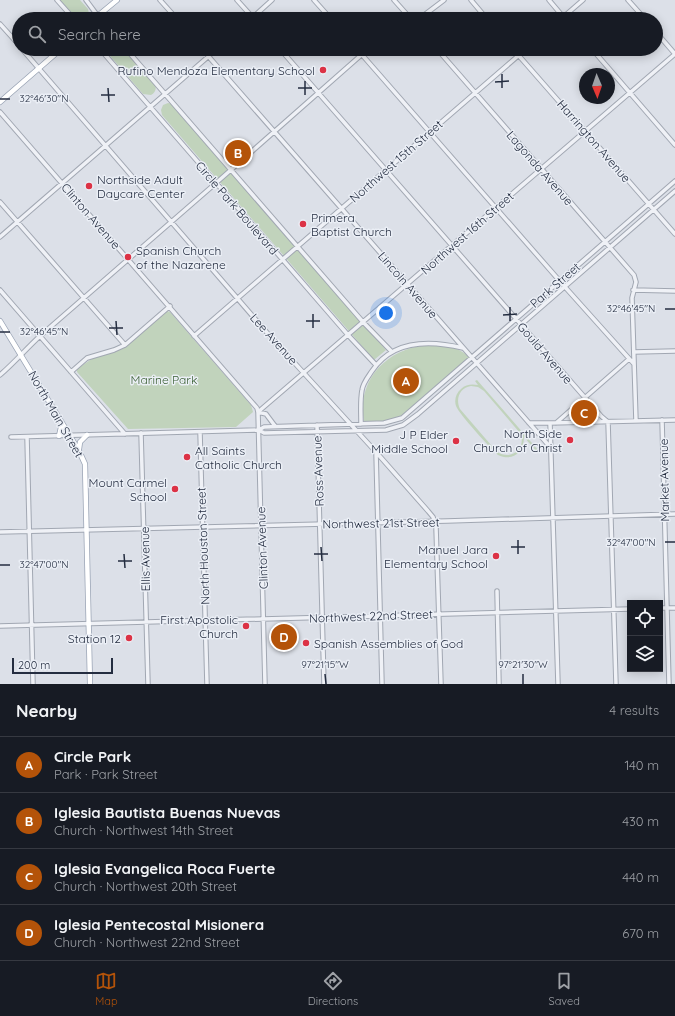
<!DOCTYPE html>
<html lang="en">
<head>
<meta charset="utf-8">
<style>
	body { margin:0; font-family:Quicksand,sans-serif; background:#242831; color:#f1f3f6 }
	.controls { position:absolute; right:12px; bottom:12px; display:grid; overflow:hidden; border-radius:0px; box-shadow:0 2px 10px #0003 }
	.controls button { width:36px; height:36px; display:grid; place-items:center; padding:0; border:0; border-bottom:1px solid #363941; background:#171b24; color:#f1f3f6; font:20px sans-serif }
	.compass { position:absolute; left:579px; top:68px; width:36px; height:36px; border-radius:50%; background:#171b24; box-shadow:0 2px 10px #0003; rotate:178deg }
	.scale { position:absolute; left:12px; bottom:10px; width:101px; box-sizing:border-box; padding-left:4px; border:2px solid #242d40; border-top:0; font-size:11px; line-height:14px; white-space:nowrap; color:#242d40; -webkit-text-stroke:3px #ebeff6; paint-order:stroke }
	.you { position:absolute; left:386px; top:313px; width:14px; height:14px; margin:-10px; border:3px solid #fff; border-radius:50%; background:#1a73e8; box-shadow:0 0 0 6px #1a73e833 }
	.badge { display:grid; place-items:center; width:26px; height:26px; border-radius:50%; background:#b45309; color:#fff; font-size:13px; font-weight:700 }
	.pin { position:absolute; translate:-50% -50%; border:2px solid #fff; box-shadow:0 1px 4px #0006 }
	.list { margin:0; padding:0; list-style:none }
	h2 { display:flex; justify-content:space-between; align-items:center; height:52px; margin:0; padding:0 16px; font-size:17px }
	h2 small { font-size:13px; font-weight:400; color:#9ea1a6 }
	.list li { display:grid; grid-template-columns:26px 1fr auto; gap:12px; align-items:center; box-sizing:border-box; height:56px; padding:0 16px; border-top:1px solid #363941 }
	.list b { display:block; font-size:15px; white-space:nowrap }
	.list p { margin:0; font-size:13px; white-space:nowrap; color:#9ea1a6 }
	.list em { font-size:13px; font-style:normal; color:#9ea1a6 }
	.icon { flex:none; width:22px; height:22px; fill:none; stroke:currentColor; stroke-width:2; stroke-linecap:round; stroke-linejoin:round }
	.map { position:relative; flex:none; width:675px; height:684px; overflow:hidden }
	.search { position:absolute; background:#171b24; box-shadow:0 2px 10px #0003; left:12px; right:12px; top:12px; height:44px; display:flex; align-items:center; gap:10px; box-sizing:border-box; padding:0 14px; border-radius:22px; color:#9ea1a6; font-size:15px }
	.sheet { height:276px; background:#171b24 }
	nav { display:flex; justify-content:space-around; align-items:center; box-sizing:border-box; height:56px; border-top:1px solid #363941; background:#171b24; font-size:11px; color:#9ea1a6 }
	nav a { display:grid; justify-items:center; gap:2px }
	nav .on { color:#b45309 }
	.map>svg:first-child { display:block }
</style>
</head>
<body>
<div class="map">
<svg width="675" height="684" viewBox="0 0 675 684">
	<rect width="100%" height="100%" fill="#dce0e8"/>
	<path fill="#c1d3bc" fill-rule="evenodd" d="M60,0H80L88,9L89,14L86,19H77Z
		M104,49H124L155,84C157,89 155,93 151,95L143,94Z
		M168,103L172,104L386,350L374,360L162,115L161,110L163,105Z
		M167,311L170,312L251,405L253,412L236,427L128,429L77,372V369L93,358L124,348Z
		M431,345C443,346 462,347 469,358L400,417L391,421L366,422L364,421C356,378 390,346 431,345Z
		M477,380L538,450L537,452L524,437C524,452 513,462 498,455C491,449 459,414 456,406C454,400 456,393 461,389C466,384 472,384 478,385L475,381ZM471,386L478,387L484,391L520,433C527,448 512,461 497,452L460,409C455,398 460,388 471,386Z"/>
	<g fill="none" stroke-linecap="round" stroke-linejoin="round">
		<g stroke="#a1a7b2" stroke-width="5.5">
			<path id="minor" d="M57,0L74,19
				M86,0L100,19
				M160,0L177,19
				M237,0L254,19
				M314,0L331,19
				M394,0L411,19
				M471,0L487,19
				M549,0L565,19
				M628,0L645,19
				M251,19L272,0
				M419,19L444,0
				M561,19L583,0
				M0,24L19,45
				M656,32L675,54
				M22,49L269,335L376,452L382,684
				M100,49L348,335L376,365
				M126,49L363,322L392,352
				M202,49L551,448
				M280,49L601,416L608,422L616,684
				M357,49L565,287L634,364
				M437,49L634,275L636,282L632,298L636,421
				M513,49L675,234
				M592,49L675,145
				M0,112L257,408L258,412L265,684
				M0,202L125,345
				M0,237L217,49
				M0,290L125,434
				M633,290L675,291
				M194,336L526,49
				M634,352L675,351
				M71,372L87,358L114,350L125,345L170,306
				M0,375C14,363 26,349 40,336L216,183L368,49
				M258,412L675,54
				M258,412L266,414L275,426
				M662,420L669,684
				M529,423H550L675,420
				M550,423L558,684
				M556,423L629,359
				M361,424C361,413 360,401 362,390C363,383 368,377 372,371C393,339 430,340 463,348
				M317,425L324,684
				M259,430L264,427L384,423L402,418L675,181
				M200,432L207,684
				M141,433L148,684
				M11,437L259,430L264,433L386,430L403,425L418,414L675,191
				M27,437L33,684
				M376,452L428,511L433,517L436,527L441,684
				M0,532L447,521L675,514
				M497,591L499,684
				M660,608H675
				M0,626L630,609"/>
		</g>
		<g stroke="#9aa4b5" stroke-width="6">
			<path id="major" d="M94,19L117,0
				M0,102L61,49
				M0,321L70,436L80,453L85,464L90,684
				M59,436L62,423
				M79,449L80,442L87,435"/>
		</g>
		<use href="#minor" stroke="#eff1f6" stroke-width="3.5"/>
		<use href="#major" stroke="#fff" stroke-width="4.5"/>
	</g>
	<path fill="none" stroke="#242d40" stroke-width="1.5" d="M502,74V88M305,81V95M495,82L509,81M108,88L109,102M298,88H312M101,95H115M0,99H10M510,307V321M665,309H675M313,314V328M503,315L517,314M116,321L117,335M306,321H320M109,328H123M0,332H10M518,540V554M665,542H675M321,547L322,561M511,547H525M124,554L125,568M314,554H328M118,561H132M0,565H10M325,674L326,684M523,674V684"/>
	<g fill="#dc3245" stroke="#ebeff6" stroke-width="1.5">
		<circle cx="323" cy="70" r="4"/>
		<circle cx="89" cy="186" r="4"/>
		<circle cx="303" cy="224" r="4"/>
		<circle cx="128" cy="257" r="4"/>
		<circle cx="570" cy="440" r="4"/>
		<circle cx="456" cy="441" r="4"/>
		<circle cx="187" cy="457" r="4"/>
		<circle cx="175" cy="489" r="4"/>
		<circle cx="496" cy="556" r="4"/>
		<circle cx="246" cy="626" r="4"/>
		<circle cx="129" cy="638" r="4"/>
		<circle cx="306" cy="643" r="4"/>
	</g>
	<g text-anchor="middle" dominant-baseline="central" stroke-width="3" stroke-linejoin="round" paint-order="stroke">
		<g font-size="12" fill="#242d40" stroke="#ebeff6" text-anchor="end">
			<text x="315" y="70">Rufino Mendoza Elementary School</text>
			<text x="97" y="179" text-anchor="start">Northside Adult<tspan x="97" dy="14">Daycare Center</tspan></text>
			<text x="311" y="217" text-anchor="start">Primera<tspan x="311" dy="14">Baptist Church</tspan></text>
			<text x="136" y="250" text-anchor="start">Spanish Church<tspan x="136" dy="14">of the Nazarene</tspan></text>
			<text x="562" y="433">North Side<tspan x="562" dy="14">Church of Christ</tspan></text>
			<text x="448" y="434">J P Elder<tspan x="448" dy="14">Middle School</tspan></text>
			<text x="195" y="450" text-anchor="start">All Saints<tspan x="195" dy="14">Catholic Church</tspan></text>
			<text x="167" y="482">Mount Carmel<tspan x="167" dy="14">School</tspan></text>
			<text x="488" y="549">Manuel Jara<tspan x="488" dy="14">Elementary School</tspan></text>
			<text x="238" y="619">First Apostolic<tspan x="238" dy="14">Church</tspan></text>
			<text x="121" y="638">Station 12</text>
			<text x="314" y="643" text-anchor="start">Spanish Assemblies of God</text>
		</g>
		<g font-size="12" fill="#242d40" stroke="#ebeff6">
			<text transform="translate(594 141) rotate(49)">Harrington Avenue</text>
			<text transform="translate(396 161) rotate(-41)">Northwest 15th Street</text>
			<text transform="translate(540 168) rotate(49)">Lagonda Avenue</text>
			<text transform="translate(237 208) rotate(49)">Circle Park Boulevard</text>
			<text transform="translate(91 216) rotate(49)">Clinton Avenue</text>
			<text transform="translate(467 233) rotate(-41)">Northwest 16th Street</text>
			<text transform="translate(408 285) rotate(49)">Lincoln Avenue</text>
			<text transform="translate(555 285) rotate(-41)">Park Street</text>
			<text transform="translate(274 339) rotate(48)">Lee Avenue</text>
			<text transform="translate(545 353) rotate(49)">Gould Avenue</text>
			<text transform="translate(56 414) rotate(60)">North Main Street</text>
			<text transform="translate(318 471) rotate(-92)">Ross Avenue</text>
			<text transform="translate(664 480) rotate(-91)">Market Avenue</text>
			<text transform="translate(381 523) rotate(-1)">Northwest 21st Street</text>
			<text transform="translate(203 546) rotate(-92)">North Houston Street</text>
			<text transform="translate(262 548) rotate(-92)">Clinton Avenue</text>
			<text transform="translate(145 559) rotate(-91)">Ellis Avenue</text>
			<text transform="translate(371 616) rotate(-2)">Northwest 22nd Street</text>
		</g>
		<g font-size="12" fill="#375d30" stroke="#ebeff6">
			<text x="164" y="379">Marine Park</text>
		</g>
	</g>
	<g font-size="10" text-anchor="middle" fill="#242d40" stroke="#ebeff6" stroke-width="3" stroke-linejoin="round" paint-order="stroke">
		<text x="44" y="102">32°46'30"N</text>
		<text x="631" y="312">32°46'45"N</text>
		<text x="44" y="335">32°46'45"N</text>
		<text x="631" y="546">32°47'00"N</text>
		<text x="44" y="568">32°47'00"N</text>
		<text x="325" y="668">97°21'15"W</text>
		<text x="523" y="668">97°21'30"W</text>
	</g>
</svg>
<div class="controls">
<button><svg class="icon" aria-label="locate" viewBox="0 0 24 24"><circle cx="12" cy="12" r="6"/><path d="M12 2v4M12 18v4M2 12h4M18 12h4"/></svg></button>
<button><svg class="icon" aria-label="layers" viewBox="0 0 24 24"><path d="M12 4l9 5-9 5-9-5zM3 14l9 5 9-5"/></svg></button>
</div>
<svg class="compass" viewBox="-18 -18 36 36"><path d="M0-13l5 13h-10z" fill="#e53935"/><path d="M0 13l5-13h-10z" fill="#9ea1a6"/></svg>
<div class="scale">200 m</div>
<div class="you"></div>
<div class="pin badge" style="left:406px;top:381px">A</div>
<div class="pin badge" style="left:238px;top:153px">B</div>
<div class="pin badge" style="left:584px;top:413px">C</div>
<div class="pin badge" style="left:284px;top:637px">D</div>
<div class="search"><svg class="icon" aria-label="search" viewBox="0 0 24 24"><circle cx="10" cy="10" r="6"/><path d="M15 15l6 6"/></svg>Search here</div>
</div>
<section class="sheet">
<h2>Nearby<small>4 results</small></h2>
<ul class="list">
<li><span class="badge">A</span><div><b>Circle Park</b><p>Park · Park Street</p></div><em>140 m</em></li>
<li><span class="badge">B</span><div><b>Iglesia Bautista Buenas Nuevas</b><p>Church · Northwest 14th Street</p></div><em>430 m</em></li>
<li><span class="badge">C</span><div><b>Iglesia Evangelica Roca Fuerte</b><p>Church · Northwest 20th Street</p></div><em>440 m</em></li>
<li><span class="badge">D</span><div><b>Iglesia Pentecostal Misionera</b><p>Church · Northwest 22nd Street</p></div><em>670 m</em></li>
</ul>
</section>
<nav>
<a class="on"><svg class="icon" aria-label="map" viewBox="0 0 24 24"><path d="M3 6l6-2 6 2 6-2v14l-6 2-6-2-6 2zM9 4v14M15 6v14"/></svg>Map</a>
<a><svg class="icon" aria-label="directions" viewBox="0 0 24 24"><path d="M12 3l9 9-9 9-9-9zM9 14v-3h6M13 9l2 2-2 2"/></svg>Directions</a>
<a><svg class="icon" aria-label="saved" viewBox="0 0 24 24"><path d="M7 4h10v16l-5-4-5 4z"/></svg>Saved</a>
</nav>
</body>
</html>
